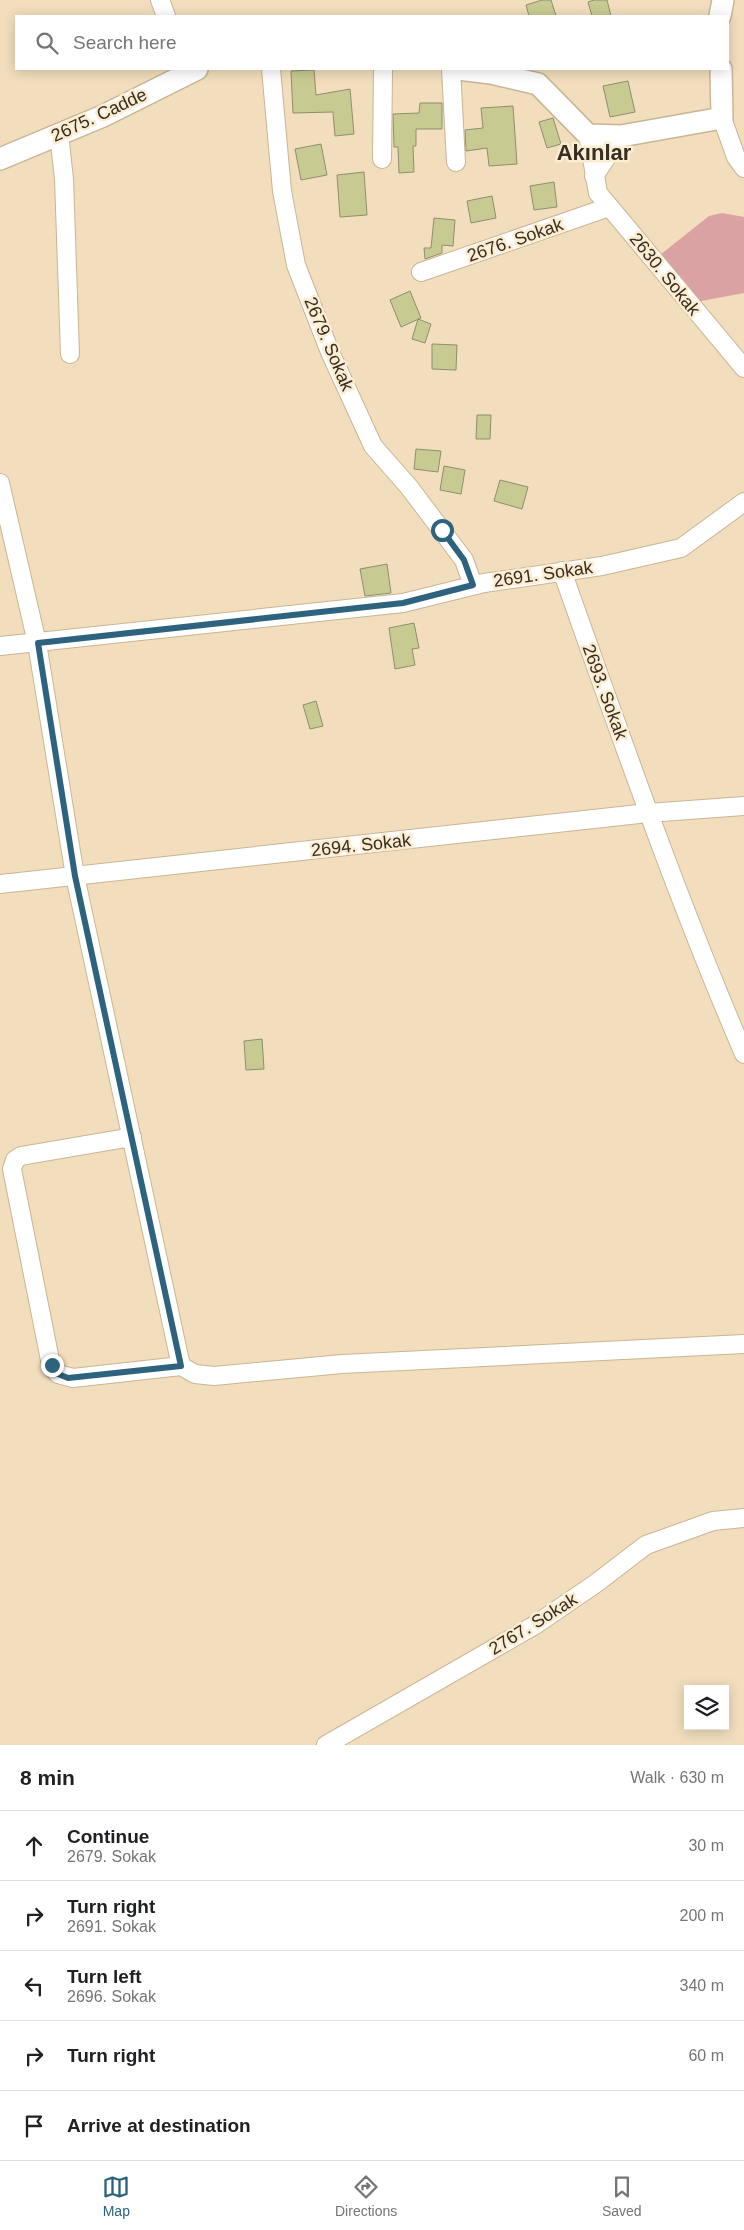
<!DOCTYPE html>
<html lang="en">
<head>
<meta charset="utf-8">
<style>
	body { margin:0; font-family:Arial,sans-serif; background:#f2f2f2; color:#202124 }
	.controls { position:absolute; right:15px; bottom:15px; display:grid; overflow:hidden; border-radius:0px; box-shadow:0 2px 12px #0003 }
	.controls button { width:45px; height:45px; display:grid; place-items:center; padding:0; border:0; border-bottom:1px solid #e0e0e0; background:#fff; color:#202124; font:25px sans-serif }
	.stop { position:absolute; width:15px; height:15px; margin:-11px; border:4px solid #2d637e; border-radius:50%; background:#fff }
	.stop.end { background:#2d637e; border-color:#fff; box-shadow:0 1px 5px #0008 }
	.list { margin:0; padding:0; list-style:none }
	h2 { display:flex; justify-content:space-between; align-items:center; height:65px; margin:0; padding:0 20px; font-size:21px }
	h2 small { font-size:16px; font-weight:400; color:#757577 }
	.list li { display:grid; grid-template-columns:32px 1fr auto; gap:15px; align-items:center; box-sizing:border-box; height:70px; padding:0 20px; border-top:1px solid #e0e0e0 }
	.list b { display:block; font-size:19px; white-space:nowrap }
	.list p { margin:0; font-size:16px; white-space:nowrap; color:#757577 }
	.list em { font-size:16px; font-style:normal; color:#757577 }
	.icon { flex:none; width:28px; height:28px; fill:none; stroke:currentColor; stroke-width:2; stroke-linecap:round; stroke-linejoin:round }
	.map { position:relative; flex:none; width:744px; height:1745px; overflow:hidden }
	.search { position:absolute; background:#fff; box-shadow:0 2px 12px #0003; left:15px; right:15px; top:15px; height:55px; display:flex; align-items:center; gap:12px; box-sizing:border-box; padding:0 18px; border-radius:0px; color:#757577; font-size:19px }
	.sheet { height:415px; background:#fff }
	nav { display:flex; justify-content:space-around; align-items:center; box-sizing:border-box; height:70px; border-top:1px solid #e0e0e0; background:#fff; font-size:14px; color:#757577 }
	nav a { display:grid; justify-items:center; gap:2px }
	nav .on { color:#2d637e }
	.map>svg:first-child { display:block }
</style>
</head>
<body>
<div class="map">
<svg width="744" height="1745" viewBox="0 0 744 1745">
	<rect width="100%" height="100%" fill="#f2debd"/>
	<path fill="#daa2a2" d="M722,213L744,217V293L696,302L660,255L709,216Z"/>
	<path fill="#c8cb91" stroke="#8d8f6d" d="M542,0H551L556,16H529L526,5Z
		M594,0H607L611,16H592L588,2Z
		M314,70L316,95L350,89L354,134L335,136L333,112L293,113L291,71Z
		M628,81L635,112L610,117L603,86Z
		M420,103H442V129H416V146H413L414,172L399,173L398,147H394L393,114L419,113Z
		M513,106L517,164L489,166L487,148L466,151L465,130L483,128L481,108Z
		M553,118L561,144L547,148L539,122Z
		M321,144L327,175L301,180L295,149Z
		M364,172L367,215L340,217L337,175Z
		M554,182L557,207L534,210L530,186Z
		M492,196L496,218L471,223L467,201Z
		M434,218L455,220L453,246L442,245V253L425,259L424,248H431Z
		M410,291L421,318L401,327L390,300Z
		M418,319L431,324L425,343L412,339Z
		M432,344L457,345L456,370L432,369Z
		M477,415H491L490,439H476Z
		M416,449L441,451L438,472L414,469Z
		M444,466L465,470L461,494L440,490Z
		M500,480L528,487L522,509L494,501Z
		M387,564L391,593L365,596L360,569Z
		M414,623L419,648L412,649L415,665L395,669L389,628Z
		M316,701L323,726L310,729L303,705Z
		M262,1039L264,1069L246,1070L244,1041Z"/>
	<g fill="none" stroke-linecap="round" stroke-linejoin="round">
		<g stroke="#c9b595" stroke-width="20">
			<path id="minor" d="M160,0L166,16
				M271,69L282,191L296,265L330,352L373,446L409,487L464,560L473,585
				M451,69L456,162
				M722,118L736,157L744,168
				M59,134L64,179L70,354
				M588,135L598,193L744,368
				M382,159L383,69
				M594,176L621,136
				M421,272L609,207
				M0,483L37,643L75,876L181,1366
				M562,571C620,734 676,896 744,1054
				M0,646L403,603L484,583L602,566L681,548L744,502
				M0,884L648,813L744,806
				M132,1137L21,1156L15,1160L12,1169L51,1365L58,1374L73,1378L181,1366L195,1374L214,1376L342,1364L744,1344
				M326,1745L535,1625L595,1584L646,1545L713,1521L744,1518"/>
		</g>
		<g stroke="#c9b595" stroke-width="24">
			<path id="tertiary" d="M720,16L723,0
				M458,69L491,73L538,84L588,135L621,136L722,118L721,69
				M0,159L103,116L197,69"/>
		</g>
		<use href="#minor" stroke="#fff" stroke-width="18"/>
		<use href="#tertiary" stroke="#fff" stroke-width="21"/>
	</g>
	<g fill="none" stroke-linecap="round" stroke-linejoin="round">
		<path stroke="#2d637e" stroke-width="6" d="M52,1365L58,1374L68,1378L181,1366L75,876L38,643L403,603L473,585L464,560L442,530"/>
	</g>
	<g text-anchor="middle" dominant-baseline="central" stroke-width="5" stroke-linejoin="round" paint-order="stroke">
		<g font-size="18" fill="#362e21" stroke="#fcecd1">
			<text transform="translate(99 115) rotate(-25)">2675. Cadde</text>
			<text transform="translate(515 240) rotate(-19)">2676. Sokak</text>
			<text transform="translate(665 274) rotate(51)">2630. Sokak</text>
			<text transform="translate(329 344) rotate(67)">2679. Sokak</text>
			<text transform="translate(543 574) rotate(-8)">2691. Sokak</text>
			<text transform="translate(605 692) rotate(70)">2693. Sokak</text>
			<text transform="translate(361 845) rotate(-6)">2694. Sokak</text>
			<text transform="translate(533 1624) rotate(-32)">2767. Sokak</text>
		</g>
		<g font-size="22" font-weight="bold" fill="#362e21" stroke="#fcecd1">
			<text x="594" y="152">Akınlar</text>
		</g>
	</g>
</svg>
<div class="controls">
<button><svg class="icon" aria-label="layers" viewBox="0 0 24 24"><path d="M12 4l9 5-9 5-9-5zM3 14l9 5 9-5"/></svg></button>
</div>
<div class="stop" style="left:442px;top:530px"></div>
<div class="stop end" style="left:52px;top:1365px"></div>
<div class="search"><svg class="icon" aria-label="search" viewBox="0 0 24 24"><circle cx="10" cy="10" r="6"/><path d="M15 15l6 6"/></svg>Search here</div>
</div>
<section class="sheet">
<h2>8 min<small>Walk · 630 m</small></h2>
<ul class="list">
<li><svg class="icon" aria-label="ahead" viewBox="0 0 24 24"><path d="M12 20V5M6 11l6-6 6 6"/></svg><div><b>Continue</b><p>2679. Sokak</p></div><em>30 m</em></li>
<li><svg class="icon" aria-label="right" viewBox="0 0 24 24"><path d="M7 20v-9h11M14 6l5 5-5 5"/></svg><div><b>Turn right</b><p>2691. Sokak</p></div><em>200 m</em></li>
<li><svg class="icon" aria-label="left" viewBox="0 0 24 24"><path d="M17 20v-9H6M10 6l-5 5 5 5"/></svg><div><b>Turn left</b><p>2696. Sokak</p></div><em>340 m</em></li>
<li><svg class="icon" aria-label="right" viewBox="0 0 24 24"><path d="M7 20v-9h11M14 6l5 5-5 5"/></svg><div><b>Turn right</b></div><em>60 m</em></li>
<li><svg class="icon" aria-label="arrive" viewBox="0 0 24 24"><path d="M6 21V4h12l-3 4 3 4H6"/></svg><div><b>Arrive at destination</b></div></li>
</ul>
</section>
<nav>
<a class="on"><svg class="icon" aria-label="map" viewBox="0 0 24 24"><path d="M3 6l6-2 6 2 6-2v14l-6 2-6-2-6 2zM9 4v14M15 6v14"/></svg>Map</a>
<a><svg class="icon" aria-label="directions" viewBox="0 0 24 24"><path d="M12 3l9 9-9 9-9-9zM9 14v-3h6M13 9l2 2-2 2"/></svg>Directions</a>
<a><svg class="icon" aria-label="saved" viewBox="0 0 24 24"><path d="M7 4h10v16l-5-4-5 4z"/></svg>Saved</a>
</nav>
</body>
</html>
